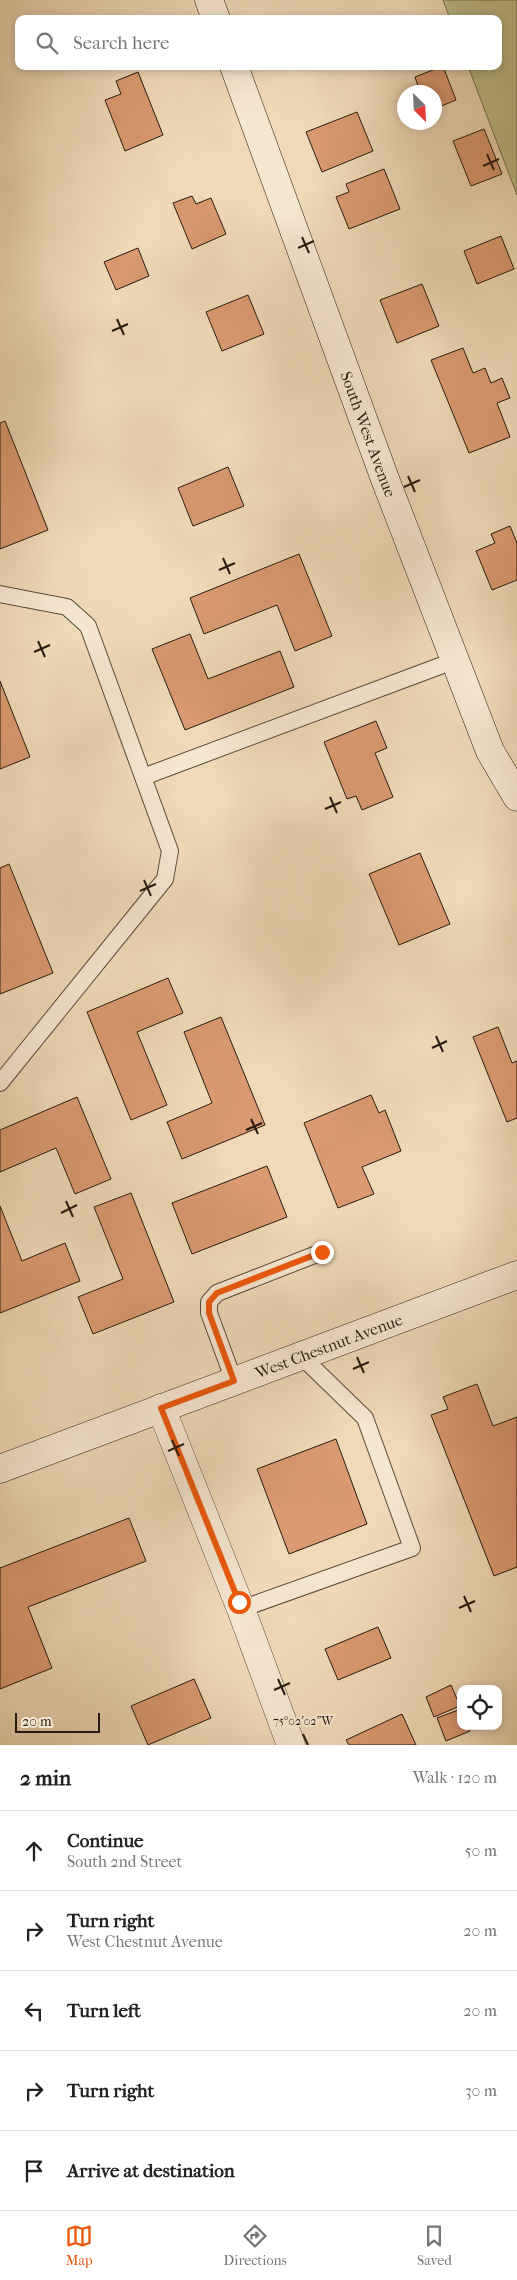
<!DOCTYPE html>
<html lang="en">
<head>
<meta charset="utf-8">
<style>
	body { margin:0; font-family:"IM FELL French Canon",serif; background:#f2f2f2; color:#222 }
	.controls { position:absolute; right:15px; bottom:15px; display:grid; overflow:hidden; border-radius:10px; box-shadow:0 2px 8px #0003 }
	.controls button { width:45px; height:45px; display:grid; place-items:center; padding:0; border:0; border-bottom:1px solid #e0e0e0; background:#fff; color:#222; font:25px sans-serif }
	.compass { position:absolute; left:397px; top:85px; width:45px; height:45px; border-radius:50%; background:#fff; box-shadow:0 2px 8px #0003; rotate:156deg }
	.scale { position:absolute; left:15px; bottom:12px; width:85px; box-sizing:border-box; padding-left:5px; border:2px solid #261b10; border-top:0; font-size:14px; line-height:18px; white-space:nowrap; color:#261b10; -webkit-text-stroke:4px #f5e6d0; paint-order:stroke }
	.stop { position:absolute; width:15px; height:15px; margin:-11px; border:4px solid #ea580c; border-radius:50%; background:#fff }
	.stop.end { background:#ea580c; border-color:#fff; box-shadow:0 1px 5px #0008 }
	.list { margin:0; padding:0; list-style:none }
	h2 { display:flex; justify-content:space-between; align-items:center; height:65px; margin:0; padding:0 20px; font-size:21px }
	h2 small { font-size:16px; font-weight:400; color:#767676 }
	.list li { display:grid; grid-template-columns:32px 1fr auto; gap:15px; align-items:center; box-sizing:border-box; height:80px; padding:0 20px; border-top:1px solid #e0e0e0 }
	.list b { display:block; font-size:19px; white-space:nowrap }
	.list p { margin:0; font-size:16px; white-space:nowrap; color:#767676 }
	.list em { font-size:16px; font-style:normal; color:#767676 }
	.icon { flex:none; width:28px; height:28px; fill:none; stroke:currentColor; stroke-width:2; stroke-linecap:round; stroke-linejoin:round }
	.map { position:relative; flex:none; width:517px; height:1745px; overflow:hidden }
	.search { position:absolute; background:#fff; box-shadow:0 2px 8px #0003; left:15px; right:15px; top:15px; height:55px; display:flex; align-items:center; gap:12px; box-sizing:border-box; padding:0 18px; border-radius:10px; color:#767676; font-size:19px }
	.sheet { height:465px; background:#fff }
	nav { display:flex; justify-content:space-around; align-items:center; box-sizing:border-box; height:70px; border-top:1px solid #e0e0e0; background:#fff; font-size:14px; color:#767676 }
	nav a { display:grid; justify-items:center; gap:2px }
	nav .on { color:#ea580c }
	.map>svg:first-child { display:block }
</style>
</head>
<body>
<div class="map">
<svg width="517" height="1745" viewBox="0 0 517 1745">
	<rect width="100%" height="100%" fill="#efd9b7"/>
	<filter id="stains"><feTurbulence type="fractalNoise" baseFrequency=".004" numOctaves="4"/><feColorMatrix values="0 0 0 0 .2 0 0 0 0 .09 0 0 0 0 .02 0 0 0 .5 -.17"/></filter>
	<radialGradient id="worn" r=".72"><stop offset=".6" stop-color="#630" stop-opacity="0"/><stop offset="1" stop-color="#630" stop-opacity=".3"/></radialGradient>
	<path fill="#bebe8b" stroke="#726c4e" d="M443,0H517V195L468,66H498V19H450Z"/>
	<path fill="#da9970" stroke="#261b10" d="M443,66L456,100L434,109V92H420L415,77Z
		M138,72L163,135L125,151L105,100L121,94L116,81Z
		M357,112L373,151L322,172L306,132Z
		M484,129L502,174L471,186L453,141Z
		M384,169L400,209L349,229L336,197L349,192L346,184Z
		M192,196L196,204L211,198L226,234L192,249L173,203Z
		M501,236L514,269L477,284L464,251Z
		M138,248L149,276L116,290L104,262Z
		M422,284L439,326L397,343L380,300Z
		M248,295L264,334L222,351L206,312Z
		M463,348L473,373L485,368L491,383L502,378L510,398L497,403L510,437L469,453L431,360Z
		M5,421L48,530L0,549V423Z
		M228,467L244,506L193,526L178,488Z
		M510,526L517,543V580L492,590L476,551L495,543L491,534Z
		M299,554L332,636L295,651L277,605L204,634L190,598Z
		M190,634L208,679L280,651L294,687L185,730L152,649Z
		M0,681L30,757L0,769Z
		M376,721L387,748L375,753L393,797L362,810L356,796L347,799L324,742Z
		M420,853L450,924L399,945L369,874Z
		M9,864L53,973L0,994V868Z
		M168,978L183,1013L137,1032L167,1105L131,1120L87,1012Z
		M221,1017L265,1125L182,1159L167,1122L212,1103L184,1032Z
		M498,1027L512,1063L517,1061V1118L507,1122L473,1037Z
		M371,1095L379,1113L385,1110L401,1151L362,1167L374,1194L338,1208L304,1123Z
		M77,1097L111,1179L75,1194L56,1148L0,1172V1130Z
		M267,1166L287,1217L192,1254L172,1203Z
		M131,1193L174,1302L93,1334L78,1297L123,1279L94,1207Z
		M0,1206L22,1261L65,1243L80,1281L0,1313Z
		M477,1384L493,1426L517,1417V1567L494,1576L431,1415L448,1409L443,1397Z
		M336,1439L367,1524L289,1554L257,1469Z
		M129,1518L146,1561L28,1607L52,1668L0,1689V1568Z
		M378,1627L391,1658L338,1680L325,1649Z
		M194,1679L211,1718L148,1745L131,1706Z
		M451,1685L460,1706L434,1717L426,1697Z
		M461,1709V1726H468L470,1731L446,1741L437,1718Z
		M402,1714L416,1745H349L346,1740Z"/>
	<g fill="none" stroke-linecap="round" stroke-linejoin="round">
		<g stroke="#584a3a" stroke-width="18">
			<path id="lane" d="M0,594L67,607L88,626L170,851L165,879L0,1083
				M143,777L456,660
				M234,1381L209,1313V1302L217,1293L322,1252
				M241,1609L412,1548L365,1418L301,1356"/>
		</g>
		<g stroke="#584a3a" stroke-width="29">
			<path id="street" d="M161,1408L241,1609L291,1745"/>
		</g>
		<g stroke="#261b10" stroke-width="29">
			<g id="secondary">
				<path d="M209,0L216,19"/>
				<path id="s1" d="M234,66L385,479L490,751L517,797"/>
				<path id="s2" d="M0,1469L517,1275"/>
			</g>
		</g>
		<use href="#lane" stroke="#f5e6d0" stroke-width="16"/>
		<use href="#street" stroke="#f5e6d0" stroke-width="28"/>
		<use href="#secondary" stroke="#f5e6d0" stroke-width="28"/>
	</g>
	<g fill="none" stroke-linecap="round" stroke-linejoin="round">
		<path stroke="#ea580c" stroke-width="6" d="M239,1602L161,1408L234,1381L209,1313V1302L217,1293L322,1252"/>
	</g>
	<path fill="none" stroke="#261b10" stroke-width="2" d="M487,154L494,170M483,166L499,159M302,237L309,253M298,248L314,241M117,319L124,335M112,331L128,324M408,476L415,492M404,487L420,480M223,558L230,574M219,570L235,563M38,641L45,657M34,652L50,645M330,797L337,813M325,809L341,802M144,880L151,896M140,891L156,884M436,1036L443,1052M432,1048L447,1041M251,1119L258,1134M246,1130L262,1123M66,1201L73,1217M61,1213L77,1205M357,1357L364,1373M353,1369L369,1362M172,1440L179,1456M168,1451L184,1444M464,1596L471,1612M459,1608L475,1601M278,1679L285,1695M274,1690L290,1683M303,1734L308,1745"/>
	<g text-anchor="middle" dominant-baseline="central" stroke-width="4" stroke-linejoin="round" paint-order="stroke">
		<g font-size="16" fill="#261b10" stroke="#f5e6d0">
			<text stroke="none"><textPath href="#s1" startOffset="392">South West Avenue</textPath></text>
			<text stroke="none"><textPath href="#s2" startOffset="351">West Chestnut Avenue</textPath></text>
		</g>
	</g>
	<g font-size="12" text-anchor="middle" fill="#261b10" stroke="#f5e6d0" stroke-width="4" stroke-linejoin="round" paint-order="stroke">
		<text x="303" y="1725">75°02'02"W</text>
	</g>
	<rect width="100%" height="100%" filter="url(#stains)"/>
	<rect width="100%" height="100%" fill="url(#worn)"/>
</svg>
<div class="controls">
<button><svg class="icon" aria-label="locate" viewBox="0 0 24 24"><circle cx="12" cy="12" r="6"/><path d="M12 2v4M12 18v4M2 12h4M18 12h4"/></svg></button>
</div>
<svg class="compass" viewBox="-18 -18 36 36"><path d="M0-13l5 13h-10z" fill="#e53935"/><path d="M0 13l5-13h-10z" fill="#767676"/></svg>
<div class="scale">20 m</div>
<div class="stop" style="left:239px;top:1602px"></div>
<div class="stop end" style="left:322px;top:1252px"></div>
<div class="search"><svg class="icon" aria-label="search" viewBox="0 0 24 24"><circle cx="10" cy="10" r="6"/><path d="M15 15l6 6"/></svg>Search here</div>
</div>
<section class="sheet">
<h2>2 min<small>Walk · 120 m</small></h2>
<ul class="list">
<li><svg class="icon" aria-label="ahead" viewBox="0 0 24 24"><path d="M12 20V5M6 11l6-6 6 6"/></svg><div><b>Continue</b><p>South 2nd Street</p></div><em>50 m</em></li>
<li><svg class="icon" aria-label="right" viewBox="0 0 24 24"><path d="M7 20v-9h11M14 6l5 5-5 5"/></svg><div><b>Turn right</b><p>West Chestnut Avenue</p></div><em>20 m</em></li>
<li><svg class="icon" aria-label="left" viewBox="0 0 24 24"><path d="M17 20v-9H6M10 6l-5 5 5 5"/></svg><div><b>Turn left</b></div><em>20 m</em></li>
<li><svg class="icon" aria-label="right" viewBox="0 0 24 24"><path d="M7 20v-9h11M14 6l5 5-5 5"/></svg><div><b>Turn right</b></div><em>30 m</em></li>
<li><svg class="icon" aria-label="arrive" viewBox="0 0 24 24"><path d="M6 21V4h12l-3 4 3 4H6"/></svg><div><b>Arrive at destination</b></div></li>
</ul>
</section>
<nav>
<a class="on"><svg class="icon" aria-label="map" viewBox="0 0 24 24"><path d="M3 6l6-2 6 2 6-2v14l-6 2-6-2-6 2zM9 4v14M15 6v14"/></svg>Map</a>
<a><svg class="icon" aria-label="directions" viewBox="0 0 24 24"><path d="M12 3l9 9-9 9-9-9zM9 14v-3h6M13 9l2 2-2 2"/></svg>Directions</a>
<a><svg class="icon" aria-label="saved" viewBox="0 0 24 24"><path d="M7 4h10v16l-5-4-5 4z"/></svg>Saved</a>
</nav>
</body>
</html>
